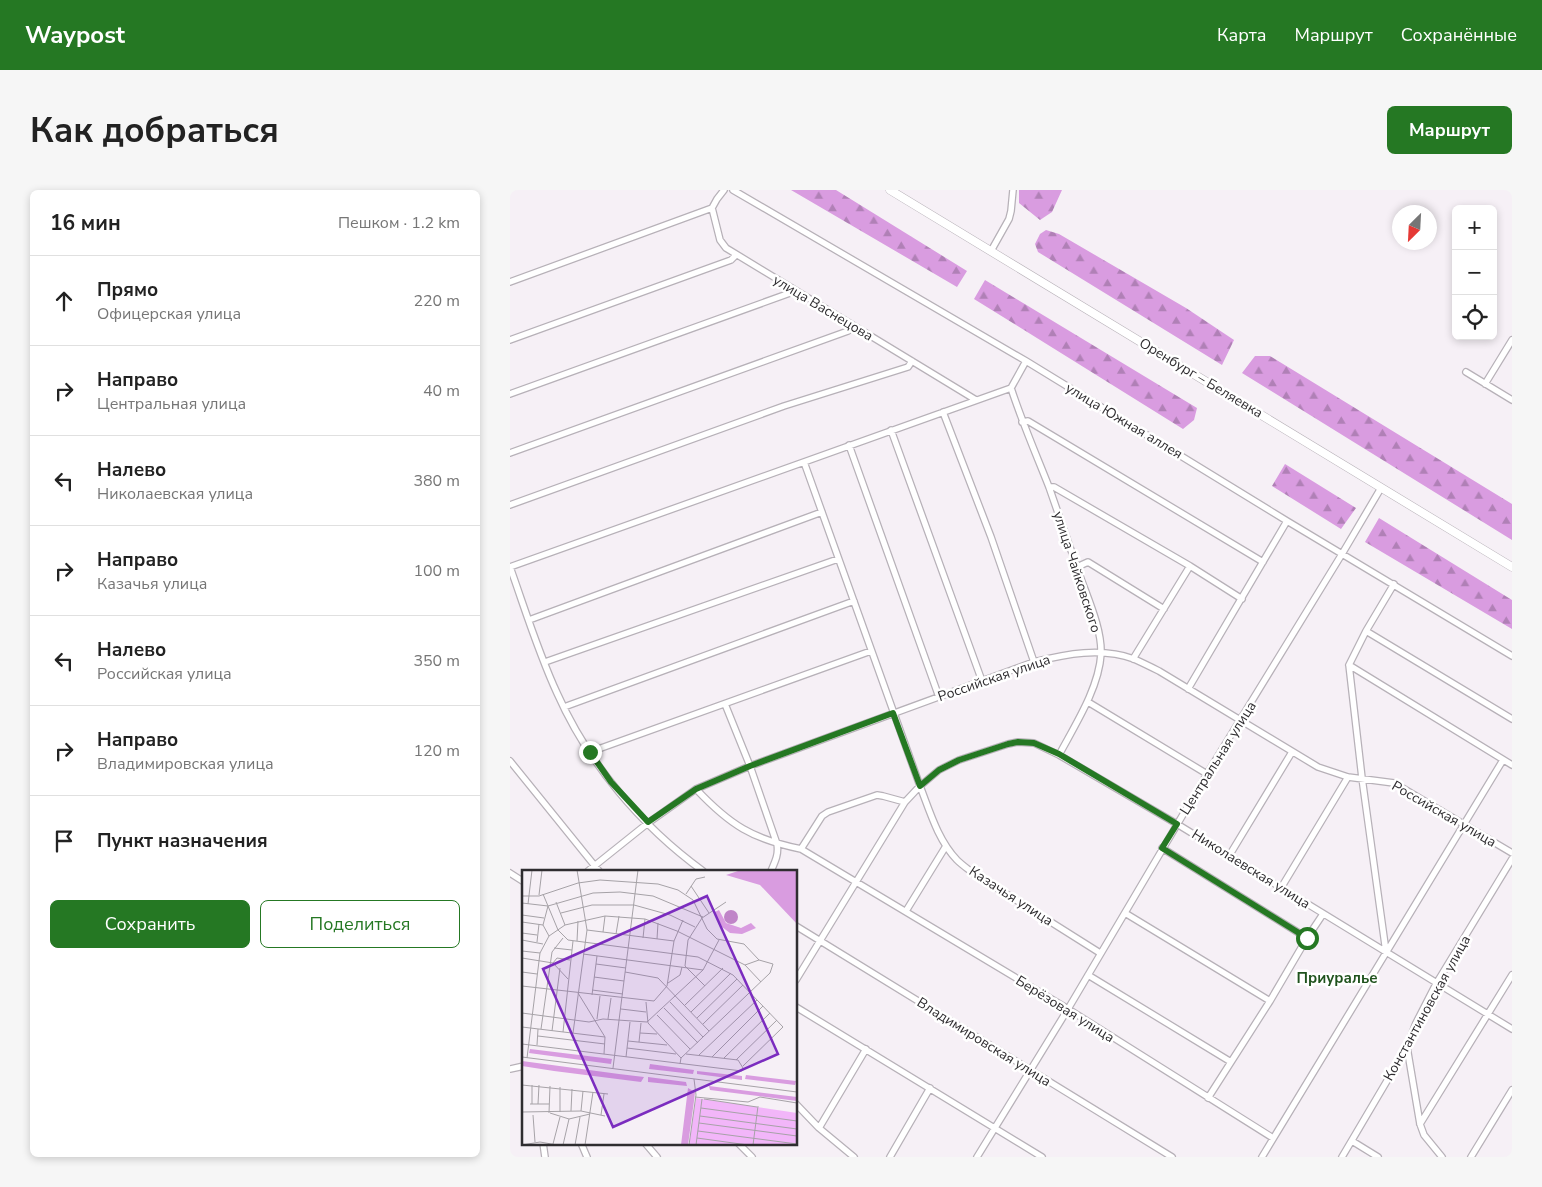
<!DOCTYPE html>
<html lang="ru">
<head>
<meta charset="utf-8">
<style>
	body { margin:0; font-family:"Nunito Sans",sans-serif; background:#f6f6f6; color:#222 }
	.controls { position:absolute; right:15px; top:15px; display:grid; overflow:hidden; border-radius:8px; box-shadow:0 2px 8px #0003 }
	.controls button { width:45px; height:45px; display:grid; place-items:center; padding:0; border:0; border-bottom:1px solid #e0e0e0; background:#fff; color:#222; font:25px sans-serif }
	.compass { position:absolute; left:882px; top:15px; width:45px; height:45px; border-radius:50%; background:#fff; box-shadow:0 2px 8px #0003; rotate:204deg }
	.stop { position:absolute; width:15px; height:15px; margin:-11px; border:4px solid #257823; border-radius:50%; background:#fff }
	.stop.end { background:#257823; border-color:#fff; box-shadow:0 1px 5px #0008 }
	.list { margin:0; padding:0; list-style:none }
	h2 { display:flex; justify-content:space-between; align-items:center; height:65px; margin:0; padding:0 20px; font-size:21px }
	h2 small { font-size:16px; font-weight:400; color:#767676 }
	.list li { display:grid; grid-template-columns:32px 1fr auto; gap:15px; align-items:center; box-sizing:border-box; height:90px; padding:0 20px; border-top:1px solid #e0e0e0 }
	.list b { display:block; font-size:19px; white-space:nowrap }
	.list p { margin:0; font-size:16px; white-space:nowrap; color:#767676 }
	.list em { font-size:16px; font-style:normal; color:#767676 }
	.actions { display:flex; gap:10px; padding:15px 20px }
	.actions a { flex:1; padding:11px 0; border:1px solid #257823; border-radius:8px; text-align:center; font-size:18px; color:#257823 }
	.actions .main { background:#257823; color:#fff }
	.icon { flex:none; width:28px; height:28px; fill:none; stroke:currentColor; stroke-width:2; stroke-linecap:round; stroke-linejoin:round }
	.map { position:relative; flex:none; width:1002px; height:967px; overflow:hidden; border-radius:8px }
	header { display:flex; align-items:center; gap:30px; box-sizing:border-box; height:70px; padding:0 25px; background:#257823; color:#fff }
	header strong { font-size:24px }
	nav { display:flex; gap:28px; margin-inline-start:auto; font-size:18px }
	.intro { display:flex; align-items:center; justify-content:space-between; box-sizing:border-box; height:120px; padding:0 30px }
	h1 { margin:0; font-size:35px }
	.button { padding:12px 22px; border-radius:8px; background:#257823; color:#fff; font-size:18px; font-weight:700 }
	main { display:flex; gap:30px; padding:0 30px }
	aside { flex:1; background:#fff; border-radius:8px; box-shadow:0 2px 8px #0003 }
	.map>svg:first-child { display:block }
</style>
</head>
<body>
<header>
<strong>Waypost</strong>
<nav><a>Карта</a><a>Маршрут</a><a>Сохранённые</a></nav>
</header>
<div class="intro"><h1>Как добраться</h1><a class="button">Маршрут</a></div>
<main>
<aside>
<h2>16 мин<small>Пешком · 1.2 km</small></h2>
<ul class="list">
<li><svg class="icon" aria-label="ahead" viewBox="0 0 24 24"><path d="M12 20V5M6 11l6-6 6 6"/></svg><div><b>Прямо</b><p>Офицерская улица</p></div><em>220 m</em></li>
<li><svg class="icon" aria-label="right" viewBox="0 0 24 24"><path d="M7 20v-9h11M14 6l5 5-5 5"/></svg><div><b>Направо</b><p>Центральная улица</p></div><em>40 m</em></li>
<li><svg class="icon" aria-label="left" viewBox="0 0 24 24"><path d="M17 20v-9H6M10 6l-5 5 5 5"/></svg><div><b>Налево</b><p>Николаевская улица</p></div><em>380 m</em></li>
<li><svg class="icon" aria-label="right" viewBox="0 0 24 24"><path d="M7 20v-9h11M14 6l5 5-5 5"/></svg><div><b>Направо</b><p>Казачья улица</p></div><em>100 m</em></li>
<li><svg class="icon" aria-label="left" viewBox="0 0 24 24"><path d="M17 20v-9H6M10 6l-5 5 5 5"/></svg><div><b>Налево</b><p>Российская улица</p></div><em>350 m</em></li>
<li><svg class="icon" aria-label="right" viewBox="0 0 24 24"><path d="M7 20v-9h11M14 6l5 5-5 5"/></svg><div><b>Направо</b><p>Владимировская улица</p></div><em>120 m</em></li>
<li><svg class="icon" aria-label="arrive" viewBox="0 0 24 24"><path d="M6 21V4h12l-3 4 3 4H6"/></svg><div><b>Пункт назначения</b></div></li>
</ul>
<div class="actions"><a class="main">Сохранить</a><a>Поделиться</a></div>
</aside>
<div class="map">
<svg width="1002" height="967" viewBox="0 0 1002 967">
	<defs>
		<pattern id="forest-firs" width="22" height="20" patternUnits="userSpaceOnUse" patternTransform="scale(1.25)"><rect width="22" height="20" fill="#d99ce0"/><path d="M5 1l3.5 6h-7zM16 11l3.5 6h-7z" fill="#b080b6"/></pattern>
	</defs>
	<rect width="100%" height="100%" fill="#f6f0f6"/>
	<path fill="url(#forest-firs)" d="M281,0H326L457,81L447,97Z
		M509,0H552L542,22L530,30L509,13Z
		M536,40L549,44L676,118L724,150L712,175L528,62L525,54L530,44Z
		M475,90L687,218L684,230L673,239L464,109Z
		M745,166H760L1002,314V350L732,183Z
		M775,274L846,318L831,339L762,296Z
		M869,328L1002,410V439L855,352Z"/>
	<g fill="none" stroke-linecap="round" stroke-linejoin="round">
		<g stroke="#b7b1b8" stroke-width="8">
			<path id="minor" d="M214,0L207,9L202,18L210,50L216,58L466,210
				M223,0L516,171L777,331L1002,466
				M481,61L499,29L501,21L503,0
				M0,92L202,18
				M0,150L221,70L226,65
				M956,182L1002,210
				M975,194L1002,150
				M501,198C512,232 526,264 539,297C549,326 559,355 569,383C577,407 592,438 591,464C589,498 565,535 549,565
				M0,204L280,103L283,99
				M433,222L481,347L524,472
				M512,232L518,231L753,372
				M381,240L472,491
				M339,255L429,507
				M0,263L338,141L343,136
				M294,272L410,596C420,622 428,650 447,670C452,675 458,679 463,683L590,763
				M539,297H544L680,376L732,409
				M0,315L274,216L398,177L402,171
				M0,377L501,198L516,171
				M0,377C15,419 28,462 47,503C78,573 131,636 193,681
				M567,377L578,372L654,419
				M19,430L312,322
				M856,441L1002,529
				M623,469L680,376
				M35,472L328,369
				M839,475L1002,575
				M678,499L777,331
				M578,512L697,584
				M215,514L240,576L267,654C269,664 265,672 261,681
				M54,517L344,411
				M80,562L361,461
				M0,571L89,681
				M186,599C220,635 242,649 291,659L558,819L763,948
				M652,658L797,748
				M291,659L312,626L318,622L367,605L373,606L395,612
				M719,666L782,562
				M78,681L138,633L186,599L240,576L524,472C556,464 591,457 624,469C633,473 641,477 649,481L808,577L838,587L884,593L1002,663
				M0,683L14,692
				M771,698L838,587
				M396,721L436,656
				M615,723L760,811
				M286,736L662,967
				M876,762L852,588L839,475L856,441L884,394
				M578,785L721,872
				M286,790L395,612L410,596L429,580L449,570L498,554L508,552L524,553L549,565L667,634L1002,839
				M286,817L532,967
				M897,857L910,934L914,945L932,967
				M0,879L14,876
				M698,908L760,811L797,748L813,724
				M286,914L309,938L344,967
				M910,934L1002,785
				M309,938L356,859
				M842,951L868,967
				M33,953L35,967
				M71,953L77,967
				M135,953L147,967
				M228,953L242,967
				M380,967L420,898
				M467,967L558,819L697,584L832,364L871,298
				M752,967L993,570
				M832,967L897,857L906,833L926,794L1002,669
				M961,967L1002,900"/>
		</g>
		<g stroke="#b7b1b8" stroke-width="9">
			<path id="secondary" d="M380,0L1002,377"/>
		</g>
		<use href="#minor" stroke="#fff" stroke-width="5.5"/>
		<use href="#secondary" stroke="#fff" stroke-width="8"/>
	</g>
	<g fill="none" stroke-linecap="round" stroke-linejoin="round">
		<path stroke="#257823" stroke-width="6" d="M80,562L101,592L138,632L186,599L240,576L383,523L410,596L429,580L449,570L498,554L508,552L524,553L549,564L667,634L652,658L797,748"/>
	</g>
	<g text-anchor="middle" dominant-baseline="central" stroke-width="5" stroke-linejoin="round" paint-order="stroke">
		<g font-size="14" fill="#2f2d30" stroke="#fff">
			<text transform="translate(313 118) rotate(31)">улица Васнецова</text>
			<text transform="translate(691 188) rotate(31)">Оренбург – Беляевка</text>
			<text transform="translate(614 231) rotate(31)">улица Южная аллея</text>
			<text transform="translate(567 382) rotate(72)">улица Чайковского</text>
			<text transform="translate(484 488) rotate(-19)">Российская улица</text>
			<text transform="translate(708 568) rotate(-58)">Центральная улица</text>
			<text transform="translate(934 624) rotate(30)">Российская улица</text>
			<text transform="translate(741 679) rotate(32)">Николаевская улица</text>
			<text transform="translate(501 706) rotate(33)">Казачья улица</text>
			<text transform="translate(917 818) rotate(-61)">Константиновская улица</text>
			<text transform="translate(555 819) rotate(32)">Берёзовая улица</text>
			<text transform="translate(474 852) rotate(32)">Владимировская улица</text>
		</g>
		<g font-size="15" font-weight="bold" fill="#20531e" stroke="#fff">
			<text x="827" y="788">Приуралье</text>
		</g>
	</g>
	<g transform="translate(12 680)">
		<rect width="275" height="275" fill="#f6f0f6"/>
		<path d="M219,0H275V54L238,15L204,5ZM197,40L204,53L219,58L229,53L234,58L220,64L208,63L200,57L193,42ZM8,179L90,189L89,194L7,183ZM0,191L97,204L122,207L119,212L32,201L0,196ZM128,194L172,200L171,204L127,199ZM175,201L220,206V210L175,204ZM224,205L274,211L273,215L223,209ZM126,207L164,212L165,216L126,212ZM187,216L275,227V231L188,220ZM166,218L173,222L172,231L166,275H159Z" fill="#d99ce0"/>
		<path d="M174,228L275,243V275H167Z" fill="#f2b6f9"/>
		<path d="M202 47a7 7 0 1 1 14 0a7 7 0 1 1-14 0Z" fill="#c085c8"/>
		<path fill="none" stroke="#a6a2a7" stroke-width="1" d="M169,16L187,43M21,24L36,60L46,70L176,87L211,105L261,157L221,196M164,24L174,9L183,7M17,25L20,0M0,26H17L56,13L78,10L136,14L156,20L171,30L185,59L195,69L222,74L237,90L251,94L248,103L159,188L158,194M34,32L43,55M0,33L26,36M6,34L10,0M39,43L70,35H112L148,45L173,57M0,45L22,48M0,52L21,55M65,60L152,71M81,62L83,46M0,63L15,65M94,64L97,46M27,66L21,55L26,36L71,23L98,22L131,26L181,47M121,68L123,49M135,69L136,53M0,70L21,74M55,71L56,51M15,72L17,54M32,78L50,80M0,81L18,83M61,84L181,100M0,88L31,93L46,109M31,93L35,88L48,90M74,94L104,98M223,95L239,112M0,102L15,104M103,102L136,108L187,161M72,107L102,111M146,113L158,105L160,97M0,116L132,131L145,116L152,71L161,50M183,116L163,96L166,70L180,48L204,32M70,120L101,124M56,123L83,167L82,184M70,125L75,86M124,132L126,153L159,188M148,132L181,167M163,135L201,98M142,138L176,173M99,139L124,142M169,142L209,103M0,143L67,152L81,149L125,152L181,100L197,70M135,145L168,179M175,148L215,109M75,149L78,126M86,149L89,128M181,154L221,115M0,157L83,167M19,159L30,82L41,68M30,161L38,98M41,162L51,71M51,163L65,60L55,0M118,163L135,164M16,166L83,174M106,171L145,175M117,172L119,153M0,174L220,201L221,198L216,190L164,184M15,175L16,159M105,178L154,184M177,185L235,130M0,187L275,222M104,187L108,152M190,187L241,136M5,188L18,83L27,66L43,55L83,46L123,49L155,61L223,95L237,90M202,188L248,143M214,190L255,150M91,198L116,0M0,215L86,224M173,227L226,232L238,227L275,233M182,229L235,237M8,234H27M10,234V215M16,234L17,215M179,238L275,251M49,241L50,219M59,241L61,221M0,242L59,241L83,246M38,242V217M27,243L28,216M28,243L47,249L68,244M11,245L13,272M79,245L82,224M178,246L275,259M177,253L275,266M176,261L275,274M175,268L226,275M31,274L38,247M0,275L18,272L35,275M41,275L47,249M53,275L58,247M63,275L71,222M167,275L174,225L172,209M174,275L180,229M231,275L236,236"/>
		<path fill="#7b2cbf" fill-opacity="0.15" stroke="#7b2cbf" stroke-width="2.5" d="M185,26L256,184L91,257L21,99Z"/>
		<rect width="275" height="275" fill="none" stroke="#2f2d30" stroke-width="2.5"/>
	</g>
</svg>
<div class="controls">
<button>+</button>
<button>−</button>
<button><svg class="icon" aria-label="locate" viewBox="0 0 24 24"><circle cx="12" cy="12" r="6"/><path d="M12 2v4M12 18v4M2 12h4M18 12h4"/></svg></button>
</div>
<svg class="compass" viewBox="-18 -18 36 36"><path d="M0-13l5 13h-10z" fill="#e53935"/><path d="M0 13l5-13h-10z" fill="#767676"/></svg>
<div class="stop" style="left:797px;top:748px"></div>
<div class="stop end" style="left:80px;top:562px"></div>
</div>
</main>
</body>
</html>
